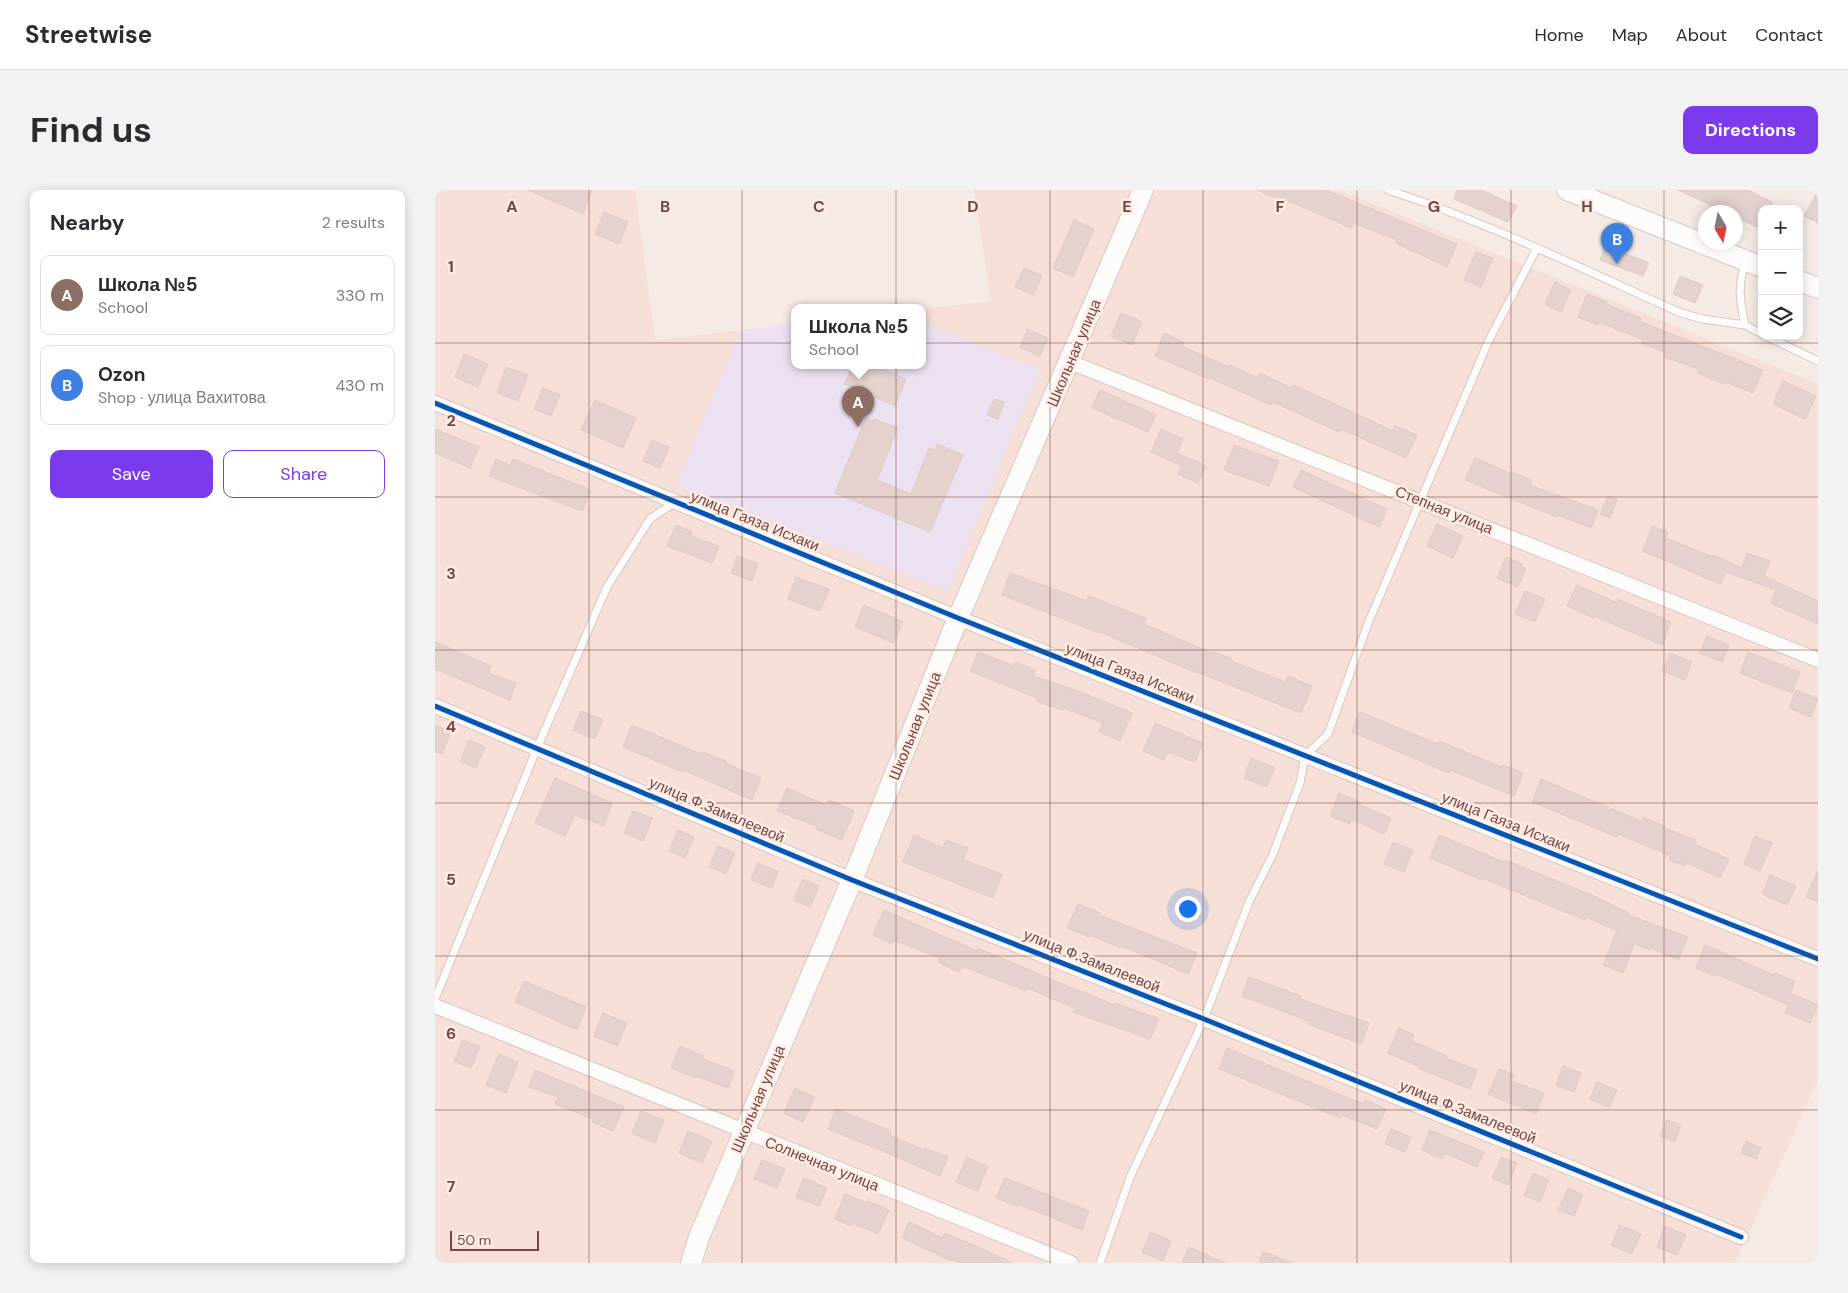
<!DOCTYPE html>
<html lang="en">
<head>
<meta charset="utf-8">
<style>
	body { margin:0; font-family:"DM Sans",sans-serif; background:#f2f2f3; color:#2b2b33 }
	.controls { position:absolute; right:15px; top:15px; display:grid; overflow:hidden; border-radius:10px; box-shadow:0 2px 12px #0003 }
	.controls button { width:45px; height:45px; display:grid; place-items:center; padding:0; border:0; border-bottom:1px solid #e1e1e2; background:#fff; color:#2b2b33; font:25px sans-serif }
	.compass { position:absolute; left:1263px; top:15px; width:45px; height:45px; border-radius:50%; background:#fff; box-shadow:0 2px 12px #0003; rotate:170deg }
	.scale { position:absolute; left:15px; bottom:12px; width:89px; box-sizing:border-box; padding-left:5px; border:2px solid #754643; border-top:0; font-size:14px; line-height:18px; white-space:nowrap; color:#754643; -webkit-text-stroke:4px #ffece4; paint-order:stroke }
	.you { position:absolute; left:752px; top:718px; width:18px; height:18px; margin:-12px; border:4px solid #fff; border-radius:50%; background:#1a73e8; box-shadow:0 0 0 8px #1a73e833 }
	.badge { display:grid; place-items:center; width:32px; height:32px; border-radius:50%; background:#7c3aed; color:#fff; font-size:16px; font-weight:700 }
	.pin { position:absolute; translate:-50% -41px; filter:drop-shadow(0 1px 2px #0008) }
	.pin::after { content:''; position:absolute; top:26px; width:18px; height:15px; background:inherit; clip-path:polygon(0 0,100% 0,50% 100%) }
	.popup { position:absolute; left:356px; top:114px; width:135px; height:65px; box-sizing:border-box; display:grid; place-content:center; border-radius:10px; background:#fff; filter:drop-shadow(0 1px 4px #0005); font-size:16px; white-space:nowrap; color:#7c7c81 }
	.popup b { font-size:19px; color:#2b2b33 }
	.popup::after { content:''; position:absolute; left:50%; top:100%; margin-left:-10px; border:10px solid transparent; border-top-color:#fff }
	.list { margin:0; padding:0; list-style:none }
	h2 { display:flex; justify-content:space-between; align-items:center; height:65px; margin:0; padding:0 20px; font-size:21px }
	h2 small { font-size:16px; font-weight:400; color:#7c7c81 }
	.list li { display:grid; grid-template-columns:32px 1fr auto; gap:15px; align-items:center; box-sizing:border-box; height:80px; margin:0 10px 10px; padding:0 10px; border:1px solid #e1e1e2; border-radius:10px }
	.list b { display:block; font-size:19px; white-space:nowrap }
	.list p { margin:0; font-size:16px; white-space:nowrap; color:#7c7c81 }
	.list em { font-size:16px; font-style:normal; color:#7c7c81 }
	.actions { display:flex; gap:10px; padding:15px 20px }
	.actions a { flex:1; padding:11px 0; border:1px solid #7c3aed; border-radius:10px; text-align:center; font-size:18px; color:#7c3aed }
	.actions .main { background:#7c3aed; color:#fff }
	.icon { flex:none; width:28px; height:28px; fill:none; stroke:currentColor; stroke-width:2; stroke-linecap:round; stroke-linejoin:round }
	.map { position:relative; flex:none; width:1383px; height:1073px; overflow:hidden; border-radius:10px }
	header { display:flex; align-items:center; gap:30px; box-sizing:border-box; height:70px; padding:0 25px; background:#fff; border-bottom:1px solid #e1e1e2 }
	header strong { font-size:24px }
	nav { display:flex; gap:28px; margin-inline-start:auto; font-size:18px }
	.intro { display:flex; align-items:center; justify-content:space-between; box-sizing:border-box; height:120px; padding:0 30px }
	h1 { margin:0; font-size:35px }
	.button { padding:12px 22px; border-radius:10px; background:#7c3aed; color:#fff; font-size:18px; font-weight:700 }
	main { display:flex; gap:30px; padding:0 30px }
	aside { flex:1; background:#fff; border-radius:10px; box-shadow:0 2px 12px #0003 }
	.map>svg:first-child { display:block }
</style>
</head>
<body>
<header>
<strong>Streetwise</strong>
<nav><a>Home</a><a>Map</a><a>About</a><a>Contact</a></nav>
</header>
<div class="intro"><h1>Find us</h1><a class="button">Directions</a></div>
<main>
<aside>
<h2>Nearby<small>2 results</small></h2>
<ul class="list">
<li><span class="badge" style="background:#8d6e63">A</span><div><b>Школа №5</b><p>School</p></div><em>330 m</em></li>
<li><span class="badge" style="background:#3f7fe0">B</span><div><b>Ozon</b><p>Shop · улица Вахитова</p></div><em>430 m</em></li>
</ul>
<div class="actions"><a class="main">Save</a><a>Share</a></div>
</aside>
<div class="map">
<svg width="1383" height="1073" viewBox="0 0 1383 1073">
	<rect width="100%" height="100%" fill="#f6eae4"/>
	<path fill="#f6dfd6" d="M0,0H200L220,150L359,134V176H487V119L556,111L539,0H904L1383,194V890L1300,1073H0Z"/>
	<path fill="#ece1f0" d="M487,133L605,179L513,401L241,295L306,140L359,134V176H487Z"/>
	<path fill="#e5d2ce" stroke="#dfcac6" d="M93,0H157L148,24Z
		M822,0H891L1022,54L1012,77L961,53L962,50L918,33L916,38L849,9L848,11Z
		M1022,0H1046L1082,16L1073,32L1019,9Z
		M1243,0H1313L1337,12L1334,19H1327V39L1300,27V22H1291Z
		M1383,1V33L1369,26Z
		M169,22L193,32L184,54L160,44Z
		M639,30L659,39L638,87L618,78Z
		M1169,58L1175,61L1176,58L1214,73L1208,86L1165,70Z
		M1041,62L1058,68L1046,97L1029,90Z
		M589,78L607,86L598,105L580,97Z
		M1245,86L1268,95L1260,113L1238,104Z
		M1120,92L1136,100L1126,122L1110,114Z
		M1152,104L1172,112L1171,114L1206,128L1204,131L1328,180L1318,203L1290,192L1289,194L1262,183L1263,179L1230,167L1231,163L1206,153L1208,150L1164,132L1163,135L1143,127Z
		M686,123L707,132L697,155L676,146Z
		M593,139L613,148L605,166L585,157Z
		M729,143L749,152L747,156L794,177L795,175L823,188L825,183L857,198L859,195L958,241L960,236L982,245L971,268L906,239L904,242L838,212L836,215L775,188L774,189L720,166Z
		M29,164L53,174L43,197L20,187Z
		M418,176H440L471,189L460,216L409,194Z
		M71,177L93,185L83,211L62,203Z
		M1348,191L1381,206L1370,229L1338,214Z
		M108,198L125,205L116,226L99,219Z
		M665,200L721,225L713,242L657,218Z
		M559,209L569,212L563,229L552,225Z
		M160,210L201,228L188,258L146,240Z
		M431,228L438,231L439,229L463,238L442,290L476,304L494,258L500,260L502,254L528,265L495,342L400,303Z
		M0,239L44,257L35,278L0,263Z
		M726,239L748,249L742,263L771,276L763,293L743,284L747,276L716,262Z
		M217,250L234,257L225,278L208,271Z
		M799,255L844,271L834,296L789,280Z
		M1040,268L1077,284V282L1097,290L1095,295L1163,320L1156,338L1123,325L1122,327L1030,290Z
		M61,269L75,275L78,269L156,300L147,321L54,286Z
		M866,280L952,319L944,337L858,297Z
		M1173,306L1182,310L1175,328L1165,324Z
		M1002,334L1028,346L1018,368L992,356Z
		M241,335L257,342L256,346L284,356L277,373L232,356Z
		M1217,336L1233,342L1231,348L1278,367V365L1307,378L1312,363L1335,371L1329,386L1383,411V434L1336,413L1341,400L1291,382L1285,394L1208,361Z
		M302,366L323,374L317,391L296,383Z
		M1071,367L1087,374L1086,376L1091,379L1083,397L1062,388Z
		M575,383L652,411L654,406L711,428L709,434L777,463V461L797,469L796,471L851,492L853,486L877,496L866,523L762,482V483L665,442L664,443L567,405Z
		M361,387L394,399L385,421L353,409Z
		M1142,395L1182,413L1183,409L1236,432L1227,455L1159,426L1158,428L1132,416Z
		M1090,401L1110,409L1100,432L1080,424Z
		M429,415L468,432L459,453L420,437Z
		M1272,446L1294,455L1287,472L1265,463Z
		M0,452L56,476L53,483L81,493L75,510L0,479Z
		M543,462L579,476L581,472L600,480L598,486L643,501L697,523L685,551L664,542L668,533L629,518L628,520L601,511L602,508L535,481Z
		M1313,462L1365,482L1357,503L1305,483Z
		M1235,463L1257,472L1250,490L1228,481Z
		M1361,500L1383,509L1376,527L1354,518Z
		M146,521L168,530L160,549L138,540Z
		M925,522L1003,554L1004,551L1067,577L1068,575L1088,583L1079,606L1015,580L1014,583L917,542Z
		M720,533L768,553L760,572L733,562L729,570L708,561Z
		M0,535L16,542L7,564L0,561Z
		M197,535L266,564L267,562L291,571L290,573L326,588L317,610L248,580L247,582L188,557Z
		M34,550L50,557L41,578L25,571Z
		M816,568L840,578L832,597L809,588Z
		M120,588L177,613L169,636L140,625L130,646L100,633Z
		M1106,589L1206,631L1208,627L1227,635V637L1261,650L1259,654L1294,669L1285,688L1252,673L1250,676L1234,670L1235,666L1231,664L1183,644L1182,647L1097,612Z
		M352,598L391,615L394,610L419,621L407,650L381,639L382,636L342,621Z
		M904,603L924,611L923,614L956,628L949,644L916,629L915,634L895,626Z
		M198,621L217,628L208,651L189,643Z
		M243,640L259,647L250,668L234,661Z
		M479,645L508,658L511,650L533,658L528,670L567,684L558,708L468,672Z
		M1004,645L1069,672L1070,670L1159,706L1194,723L1193,725L1253,747L1243,770L1216,758L1215,760L1199,754L1188,783L1168,775L1182,741L1151,727L1150,730L1047,688V690L995,668Z
		M1320,646L1337,653L1325,681L1309,674Z
		M958,652L978,660L969,682L949,674Z
		M283,656L300,663L291,684L274,677Z
		M322,673L343,681L337,698L316,690Z
		M1383,680V712L1371,707Z
		M1335,685L1361,696L1352,715L1327,704Z
		M368,689L384,696L375,717L358,710Z
		M643,714L665,723L664,725L762,763L753,784L687,756L686,758L655,745L654,747L632,738Z
		M449,720L542,761L543,758L646,802L647,801L679,815L680,813L724,829L715,849L638,822L640,818L592,798L591,801L527,776L524,782L503,772L505,768L459,750L457,754L438,745Z
		M1270,755L1339,785L1340,783L1360,791L1355,803L1383,815L1375,833L1350,823L1353,815L1281,784L1280,786L1261,778Z
		M814,787L866,806L865,809L934,833L926,854L873,834L874,831L807,806Z
		M89,791L151,817L142,840L80,812Z
		M168,823L192,833L182,856L159,846Z
		M964,838L979,845L977,851L1012,866L1011,868L1042,880L1035,899L983,878V876L953,863Z
		M28,850L45,857L36,878L19,871Z
		M245,856L269,866L268,869L299,881L293,898L261,886L260,888L236,878Z
		M792,858L928,914L930,910L951,919L942,939L907,925L905,928L784,879Z
		M64,864L83,872L71,903L51,895Z
		M1128,876L1146,883L1139,902L1121,895Z
		M1064,879L1079,885L1076,891L1109,903L1101,924L1053,904Z
		M100,880L189,917L178,941L157,932L158,929L120,914L123,907L94,897Z
		M1162,892L1182,900L1174,918L1155,909Z
		M360,898L380,907L368,932L349,923Z
		M401,919L456,941L454,945L489,960L490,958L513,967L505,986L448,961L393,939Z
		M206,921L229,930L220,953L197,943Z
		M1232,930L1246,935L1240,952L1225,946Z
		M956,939L976,947L970,962L950,954Z
		M995,940L1049,962L1042,977L1009,963L1007,969L987,960Z
		M253,941L277,951L267,973L244,963Z
		M1311,951L1326,958L1321,969L1306,963Z
		M532,967L553,977L542,1001L521,992Z
		M1067,967L1082,973L1073,995L1057,988Z
		M327,970L350,979L342,998L319,989Z
		M1098,983L1114,990L1105,1012L1089,1005Z
		M369,988L392,998L384,1016L361,1007Z
		M570,988L654,1021L647,1040L583,1014L582,1016L561,1008Z
		M1133,998L1148,1005L1139,1026L1123,1020Z
		M410,1004L432,1013L433,1011L454,1020L443,1044L417,1033L416,1036L400,1029Z
		M474,1032L508,1048L510,1043L530,1052V1051L578,1073H525L517,1070V1071L467,1048Z
		M1185,1035L1206,1044L1197,1064L1176,1055Z
		M1230,1036L1251,1045L1242,1065L1222,1057Z
		M716,1042L736,1051L728,1071L707,1062Z
		M754,1057L791,1073H747Z
		M828,1062L856,1072V1073H824Z"/>
	<g fill="none" stroke-linecap="round" stroke-linejoin="round">
		<g stroke="#d7c6c3" stroke-width="9">
			<path id="lane" d="M953,0C1054,33 1150,80 1246,123L1268,129L1310,135L1327,144
				M1310,135C1305,112 1302,94 1311,72
				M1331,146L1383,171
				M0,809L102,558L172,397L215,329L240,312
				M665,1073L696,985L769,829L814,712L838,664L865,593L870,566L893,544L934,431L1054,150L1102,58"/>
		</g>
		<g stroke="#d7c6c3" stroke-width="16">
			<path id="street" d="M635,172L1383,470
				M0,213L523,428L1383,769
				M0,516L417,690L769,829L1306,1047
				M0,816L636,1073"/>
		</g>
		<g stroke="#d8c6c3" stroke-width="22">
			<path id="secondary" d="M1132,0L1327,77
				M1364,91L1383,98
				M256,1073L264,1047L417,690L523,428L708,0"/>
		</g>
		<use href="#lane" stroke="#fefcfb" stroke-width="7"/>
		<use href="#street" stroke="#fefcfb" stroke-width="14"/>
		<use href="#secondary" stroke="#fefcfb" stroke-width="20"/>
		<g stroke="#ffece4" stroke-width="8">
			<path id="cycleway" d="M0,213L523,428L1383,769
				M0,516L417,690L769,829L1306,1047"/>
		</g>
		<use href="#cycleway" stroke="#0057b8" stroke-width="5"/>
	</g>
	<path fill="none" stroke="#754643" stroke-width="1" stroke-opacity="0.55" d="M154,0V1073M307,0V1073M461,0V1073M615,0V1073M768,0V1073M922,0V1073M1076,0V1073M1229,0V1073M0,153H1383M0,307H1383M0,460H1383M0,613H1383M0,766H1383M0,920H1383"/>
	<g text-anchor="middle" dominant-baseline="central" stroke-width="5" stroke-linejoin="round" paint-order="stroke">
		<g font-size="15" fill="#754643" stroke="#ffece4">
			<text transform="translate(639 163) rotate(-67)">Школьная улица</text>
			<text transform="translate(1009 320) rotate(22)">Степная улица</text>
			<text transform="translate(320 331) rotate(22)">улица Гаяза Исхаки</text>
			<text transform="translate(695 483) rotate(22)">улица Гаяза Исхаки</text>
			<text transform="translate(480 536) rotate(-68)">Школьная улица</text>
			<text transform="translate(282 620) rotate(23)">улица Ф.Замалеевой</text>
			<text transform="translate(1071 632) rotate(22)">улица Гаяза Исхаки</text>
			<text transform="translate(657 771) rotate(22)">улица Ф.Замалеевой</text>
			<text transform="translate(323 909) rotate(-67)">Школьная улица</text>
			<text transform="translate(1033 922) rotate(22)">улица Ф.Замалеевой</text>
			<text transform="translate(387 974) rotate(22)">Солнечная улица</text>
		</g>
	</g>
	<g font-size="16" text-anchor="middle" font-weight="bold" fill="#754643" stroke="#ffece4" stroke-width="5" stroke-linejoin="round" paint-order="stroke">
		<text x="77" y="22">A</text>
		<text x="230" y="22">B</text>
		<text x="384" y="22">C</text>
		<text x="538" y="22">D</text>
		<text x="692" y="22">E</text>
		<text x="845" y="22">F</text>
		<text x="999" y="22">G</text>
		<text x="1152" y="22">H</text>
		<text x="16" y="82">1</text>
		<text x="16" y="236">2</text>
		<text x="16" y="389">3</text>
		<text x="16" y="542">4</text>
		<text x="16" y="695">5</text>
		<text x="16" y="849">6</text>
		<text x="16" y="1002">7</text>
	</g>
</svg>
<div class="controls">
<button>+</button>
<button>−</button>
<button><svg class="icon" aria-label="layers" viewBox="0 0 24 24"><path d="M12 4l9 5-9 5-9-5zM3 14l9 5 9-5"/></svg></button>
</div>
<svg class="compass" viewBox="-18 -18 36 36"><path d="M0-13l5 13h-10z" fill="#e53935"/><path d="M0 13l5-13h-10z" fill="#7c7c81"/></svg>
<div class="scale">50 m</div>
<div class="you"></div>
<div class="pin badge" style="left:423px;top:237px;background:#8d6e63">A</div>
<div class="popup"><b>Школа №5</b>School</div>
<div class="pin badge" style="left:1182px;top:74px;background:#3f7fe0">B</div>
</div>
</main>
</body>
</html>
